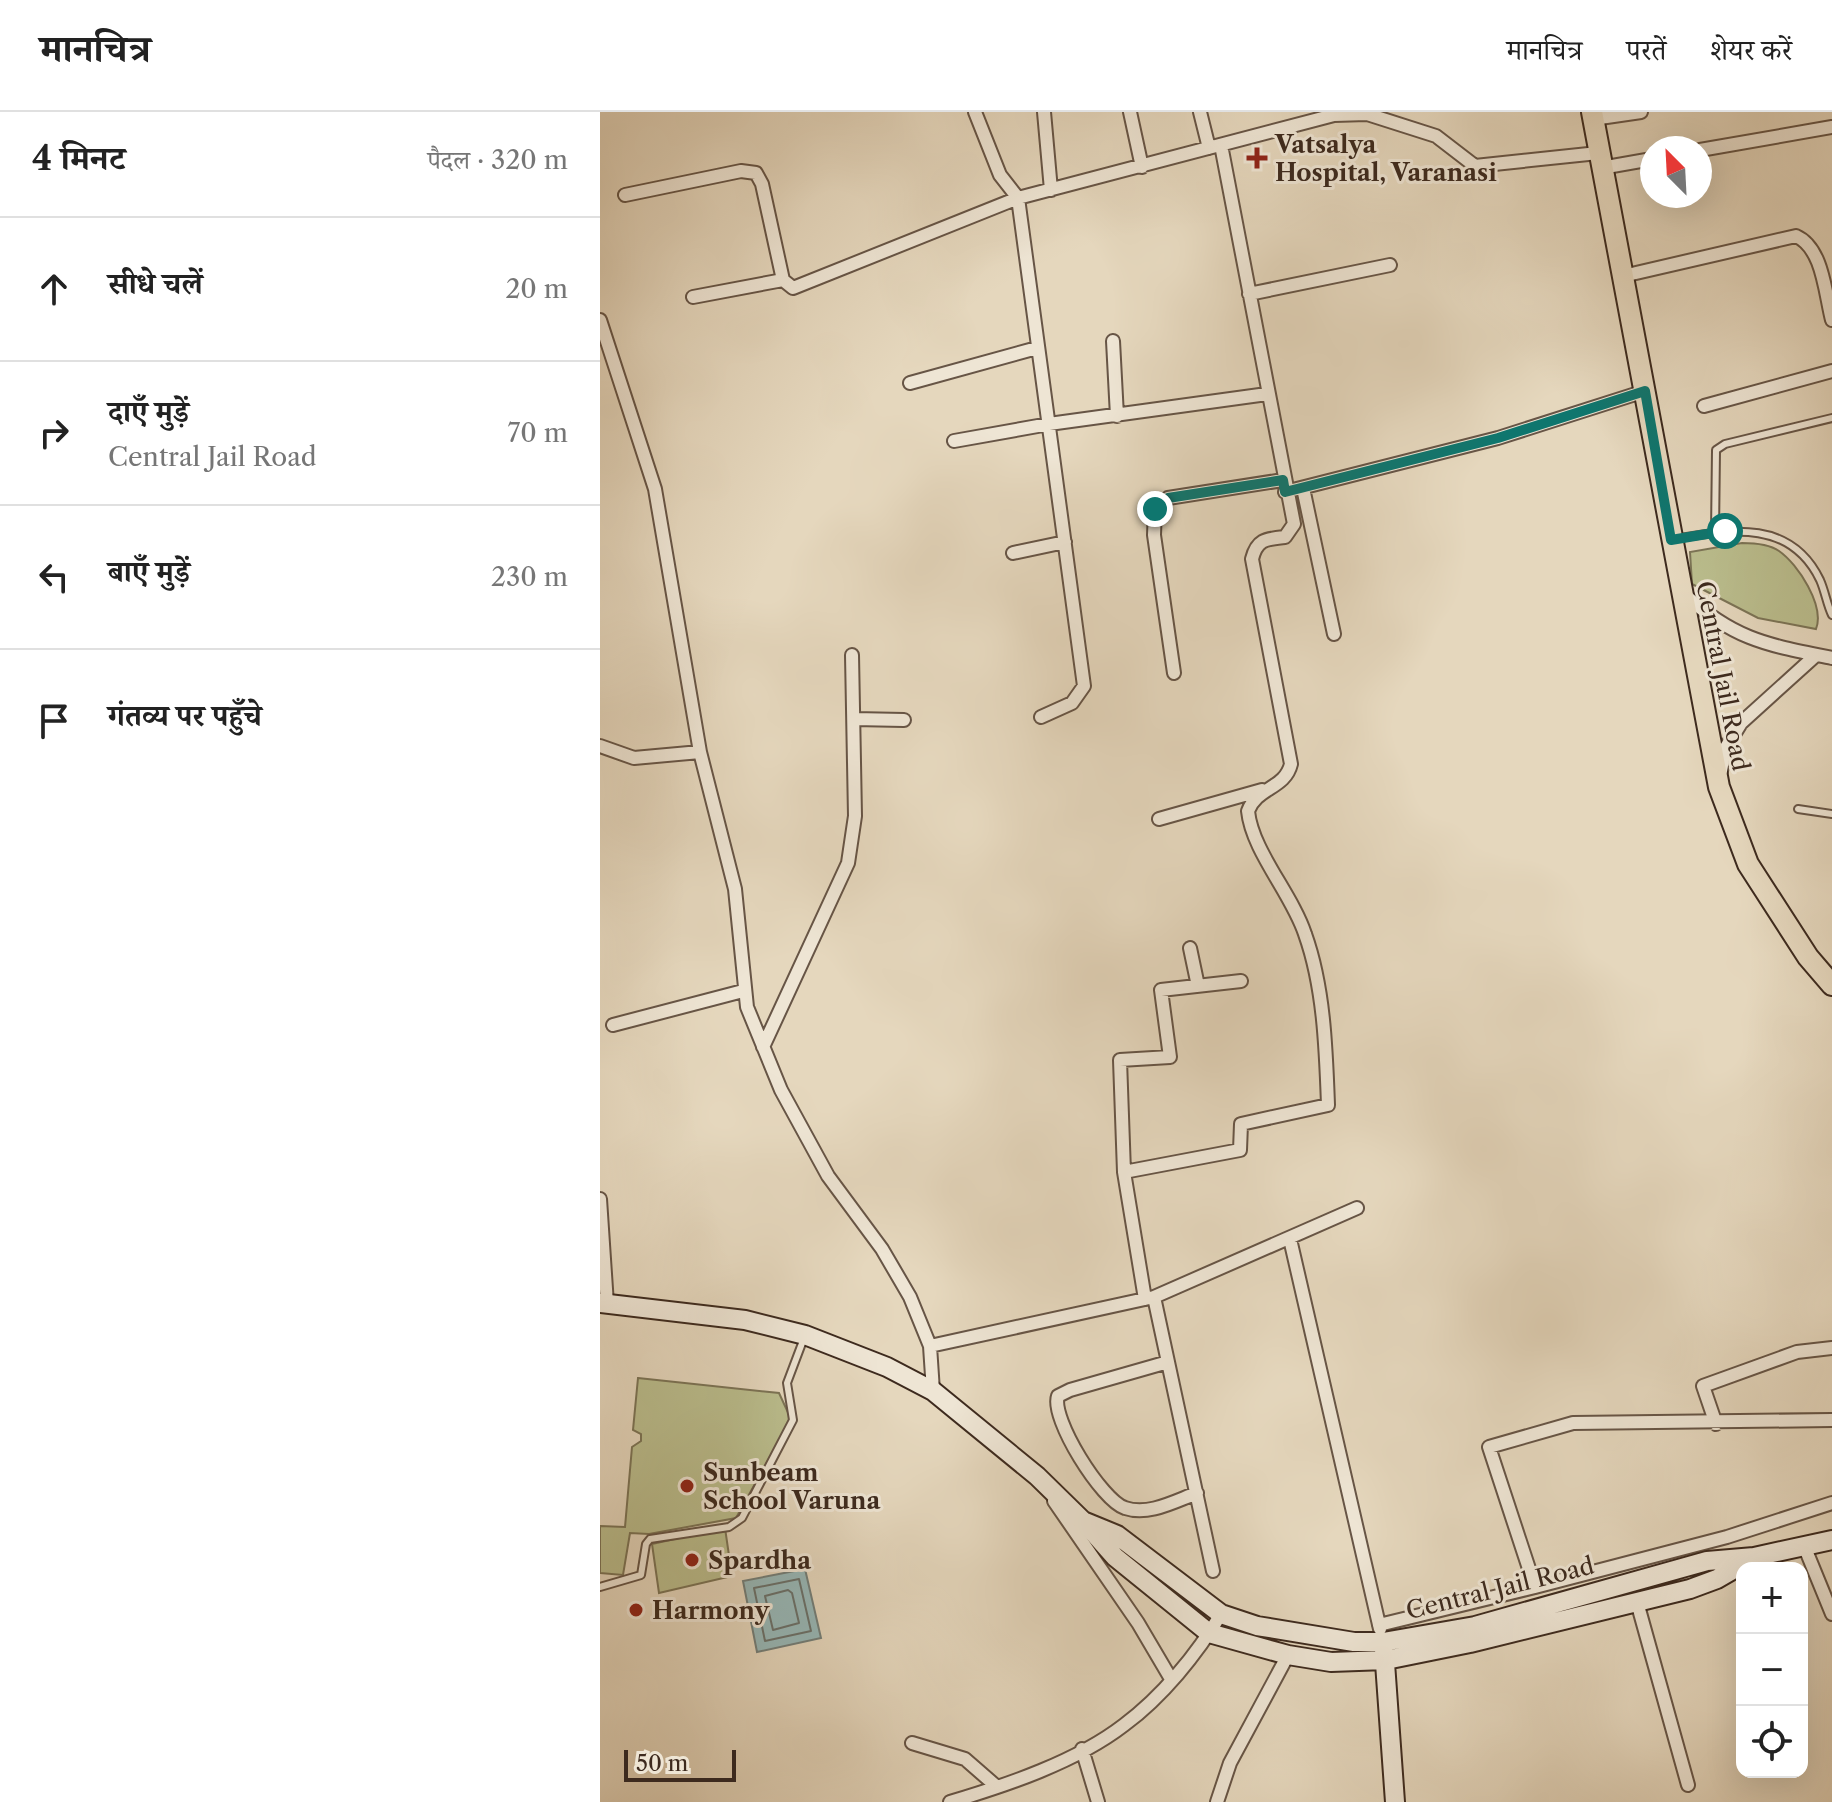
<!DOCTYPE html>
<html lang="hi">
<head>
<meta charset="utf-8">
<style>
	body { margin:0; font-family:"Libre Caslon Text","Noto Serif Devanagari",serif; background:#f2f2f2; color:#222 }
	.controls { position:absolute; right:24px; bottom:24px; display:grid; overflow:hidden; border-radius:16px; box-shadow:0 8px 32px #0002 }
	.controls button { width:72px; height:72px; display:grid; place-items:center; padding:0; border:0; border-bottom:2px solid #e0e0e0; background:#fff; color:#222; font:40px sans-serif }
	.compass { position:absolute; left:1040px; top:24px; width:72px; height:72px; border-radius:50%; background:#fff; box-shadow:0 8px 32px #0002; rotate:336deg }
	.scale { position:absolute; left:24px; bottom:20px; width:112px; box-sizing:border-box; padding-left:8px; border:4px solid #3d2a1e; border-top:0; font-size:22px; line-height:28px; white-space:nowrap; color:#3d2a1e; -webkit-text-stroke:6px #eee5d4; paint-order:stroke }
	.stop { position:absolute; width:24px; height:24px; margin:-18px; border:6px solid #0f766e; border-radius:50%; background:#fff }
	.stop.end { background:#0f766e; border-color:#fff; box-shadow:0 2px 8px #0008 }
	.list { margin:0; padding:0; list-style:none }
	h2 { display:flex; justify-content:space-between; align-items:center; height:104px; margin:0; padding:0 32px; font-size:34px }
	h2 small { font-size:26px; font-weight:400; color:#767676 }
	.list li { display:grid; grid-template-columns:52px 1fr auto; gap:24px; align-items:center; box-sizing:border-box; height:144px; padding:0 32px; border-top:2px solid #e0e0e0 }
	.list b { display:block; font-size:30px; white-space:nowrap }
	.list p { margin:0; font-size:26px; white-space:nowrap; color:#767676 }
	.list em { font-size:26px; font-style:normal; color:#767676 }
	.icon { flex:none; width:44px; height:44px; fill:none; stroke:currentColor; stroke-width:2; stroke-linecap:round; stroke-linejoin:round }
	.map { position:relative; flex:none; width:1232px; height:1690px; overflow:hidden }
	header { display:flex; align-items:center; gap:48px; box-sizing:border-box; height:112px; padding:0 40px; background:#fff; border-bottom:2px solid #e0e0e0 }
	header strong { font-size:38px }
	nav { display:flex; gap:44px; margin-inline-start:auto; font-size:28px }
	main { display:flex }
	aside { flex:1; background:#fff }
	.map>svg:first-child { display:block }
</style>
</head>
<body>
<header>
<strong>मानचित्र</strong>
<nav><a>मानचित्र</a><a>परतें</a><a>शेयर करें</a></nav>
</header>
<main>
<aside>
<h2>4 मिनट<small>पैदल · 320 m</small></h2>
<ul class="list">
<li><svg class="icon" aria-label="ahead" viewBox="0 0 24 24"><path d="M12 20V5M6 11l6-6 6 6"/></svg><div><b>सीधे चलें</b></div><em>20 m</em></li>
<li><svg class="icon" aria-label="right" viewBox="0 0 24 24"><path d="M7 20v-9h11M14 6l5 5-5 5"/></svg><div><b>दाएँ मुड़ें</b><p>Central Jail Road</p></div><em>70 m</em></li>
<li><svg class="icon" aria-label="left" viewBox="0 0 24 24"><path d="M17 20v-9H6M10 6l-5 5 5 5"/></svg><div><b>बाएँ मुड़ें</b></div><em>230 m</em></li>
<li><svg class="icon" aria-label="arrive" viewBox="0 0 24 24"><path d="M6 21V4h12l-3 4 3 4H6"/></svg><div><b>गंतव्य पर पहुँचे</b></div></li>
</ul>
</aside>
<div class="map">
<svg width="1232" height="1690" viewBox="0 0 1232 1690">
	<rect width="100%" height="100%" fill="#e5d7bd"/>
	<filter id="stains"><feTurbulence type="fractalNoise" baseFrequency=".0025" numOctaves="4"/><feColorMatrix values="0 0 0 0 .2 0 0 0 0 .09 0 0 0 0 .02 0 0 0 .5 -.17"/></filter>
	<radialGradient id="worn" r=".72"><stop offset=".6" stop-color="#630" stop-opacity="0"/><stop offset="1" stop-color="#630" stop-opacity=".3"/></radialGradient>
	<path fill="#babd8d" stroke="#7c7456" stroke-width="2" d="M1142,431C1154,431 1169,432 1179,439C1198,452 1225,494 1216,517L1158,506L1092,472L1090,440Z
		M38,1266L179,1281L191,1307L136,1406L49,1422L30,1421L23,1463L0,1461V1414L25,1415L32,1335L41,1329V1322L33,1318Z
		M125,1416L132,1464L59,1481L52,1432Z"/>
	<path fill="#97b8b8" stroke="#737f7a" stroke-width="2" d="M205,1457L221,1526L157,1540L143,1469Z"/>
	<g fill="none" stroke-linecap="round" stroke-linejoin="round">
		<path stroke="#6a716b" stroke-width="2" d="M199,1467L211,1519L165,1529L154,1476Z
			M188,1478L192,1481L199,1511L173,1518L165,1484Z"/>
		<g stroke="#675546" stroke-width="10">
			<path id="lane" d="M1115,421L1116,338L1125,332L1232,306
				M1074,427C1129,418 1190,406 1220,468C1225,479 1227,493 1232,503
				M1198,697L1232,702
				M0,1475L41,1463L46,1432L50,1427L129,1415L142,1406L193,1308L187,1271L204,1226"/>
		</g>
		<g stroke="#675546" stroke-width="16">
			<path id="street" d="M375,0L400,63L418,86L484,574L472,591L441,605
				M444,0L451,78
				M530,0L542,55
				M600,0L609,36
				M993,7L1041,0
				M1100,38L1232,15
				M1001,56L1052,47
				M25,83L141,59L156,61L162,72L183,168L193,176L418,86L734,3L767,2L836,24L875,54L998,41
				M1023,164L1196,124C1223,136 1225,181 1232,208
				M649,182L790,153
				M93,185L183,168
				M0,208L55,377L100,640L135,777L147,895L181,978L228,1064L282,1137L310,1185L330,1234L333,1279
				M513,229L517,304
				M310,271L437,236
				M1104,294L1232,259
				M354,329L449,312L667,282
				M703,376L734,522
				M685,380L898,326L1045,279
				M413,441L465,430
				M1085,483C1136,529 1169,533 1232,546
				M574,561L554,423L555,397L568,386L683,368
				M254,607L304,608
				M0,634L34,646L100,640
				M1121,659L1125,637L1141,611L1215,544
				M559,707L662,678
				M590,836L598,874
				M13,913L143,879
				M163,935L248,751L255,704L252,543
				M524,1060L640,1038L641,1012L728,993C726,937 724,875 705,822C692,782 652,739 648,699C657,675 685,677 691,652L652,447C657,427 666,427 685,425L694,412L621,33
				M0,1087L7,1192
				M690,1127L780,1517
				M554,1185L613,1459
				M545,1187L524,1060L520,948L570,945L561,878L641,869
				M330,1234L554,1185L757,1096
				M568,1250L470,1278L458,1284C450,1306 502,1389 525,1396C549,1404 575,1389 597,1381
				M1116,1312L1103,1274L1197,1240L1232,1236
				M454,1389L538,1511L571,1567
				M1205,1436L1232,1502
				M935,1475L1127,1425L1232,1391
				M1037,1490L1088,1673
				M779,1513L935,1475L889,1335L973,1311L1232,1308
				M312,1631L365,1647L396,1674
				M482,1637L498,1690
				M350,1690C407,1673 476,1650 524,1613C562,1585 597,1542 621,1502
				M617,1690L630,1651L688,1543"/>
		</g>
		<g stroke="#3d2a1e" stroke-width="22">
			<path id="secondary" d="M0,1191L145,1208L205,1223L287,1255L333,1279L437,1364L483,1409L517,1423L621,1502L657,1514L754,1530H783L875,1514L1107,1449L1154,1445L1232,1428
				M484,1410L515,1445L609,1521L688,1543L731,1550L786,1548L870,1531L1090,1477L1117,1467L1148,1449
				M784,1537L795,1690"/>
		</g>
		<g stroke="#3d2a1e" stroke-width="24">
			<path id="primary" d="M992,0L1119,675L1148,752L1208,845L1232,873"/>
		</g>
		<use href="#lane" stroke="#eee5d4" stroke-width="6"/>
		<use href="#street" stroke="#eee5d4" stroke-width="12"/>
		<use href="#secondary" stroke="#eee5d4" stroke-width="18"/>
		<use href="#primary" stroke="#e5d7bd" stroke-width="20"/>
	</g>
	<g fill="none" stroke-linecap="round" stroke-linejoin="round">
		<path stroke="#0f766e" stroke-width="10" d="M555,397L568,386L683,368L685,380L898,326L1045,279L1071,428L1125,419"/>
	</g>
	<g fill="#8f2418" stroke="#eee5d4" stroke-width="3">
		<path d="M653 34h8v8h8v8h-8v8h-8v-8h-8v-8h8z"/>
		<circle cx="87" cy="1374" r="8"/>
		<circle cx="92" cy="1448" r="8"/>
		<circle cx="36" cy="1498" r="8"/>
	</g>
	<g text-anchor="middle" dominant-baseline="central" stroke-width="6" stroke-linejoin="round" paint-order="stroke">
		<g font-size="24" font-weight="bold" fill="#3d2a1e" stroke="#eee5d4" text-anchor="start">
			<text x="675" y="32">Vatsalya<tspan x="675" dy="28">Hospital, Varanasi</tspan></text>
			<text x="103" y="1360">Sunbeam<tspan x="103" dy="28">School Varuna</tspan></text>
			<text x="108" y="1448">Spardha</text>
			<text x="52" y="1498">Harmony</text>
		</g>
		<g font-size="24" fill="#3d2a1e" stroke="#eee5d4">
			<text transform="translate(1123 564) rotate(79)">Central Jail Road</text>
			<text transform="translate(900 1476) rotate(-14)">Central Jail Road</text>
		</g>
	</g>
	<rect width="100%" height="100%" filter="url(#stains)"/>
	<rect width="100%" height="100%" fill="url(#worn)"/>
</svg>
<div class="controls">
<button>+</button>
<button>−</button>
<button><svg class="icon" aria-label="locate" viewBox="0 0 24 24"><circle cx="12" cy="12" r="6"/><path d="M12 2v4M12 18v4M2 12h4M18 12h4"/></svg></button>
</div>
<svg class="compass" viewBox="-18 -18 36 36"><path d="M0-13l5 13h-10z" fill="#e53935"/><path d="M0 13l5-13h-10z" fill="#767676"/></svg>
<div class="scale">50 m</div>
<div class="stop" style="left:1125px;top:419px"></div>
<div class="stop end" style="left:555px;top:397px"></div>
</div>
</main>
</body>
</html>
